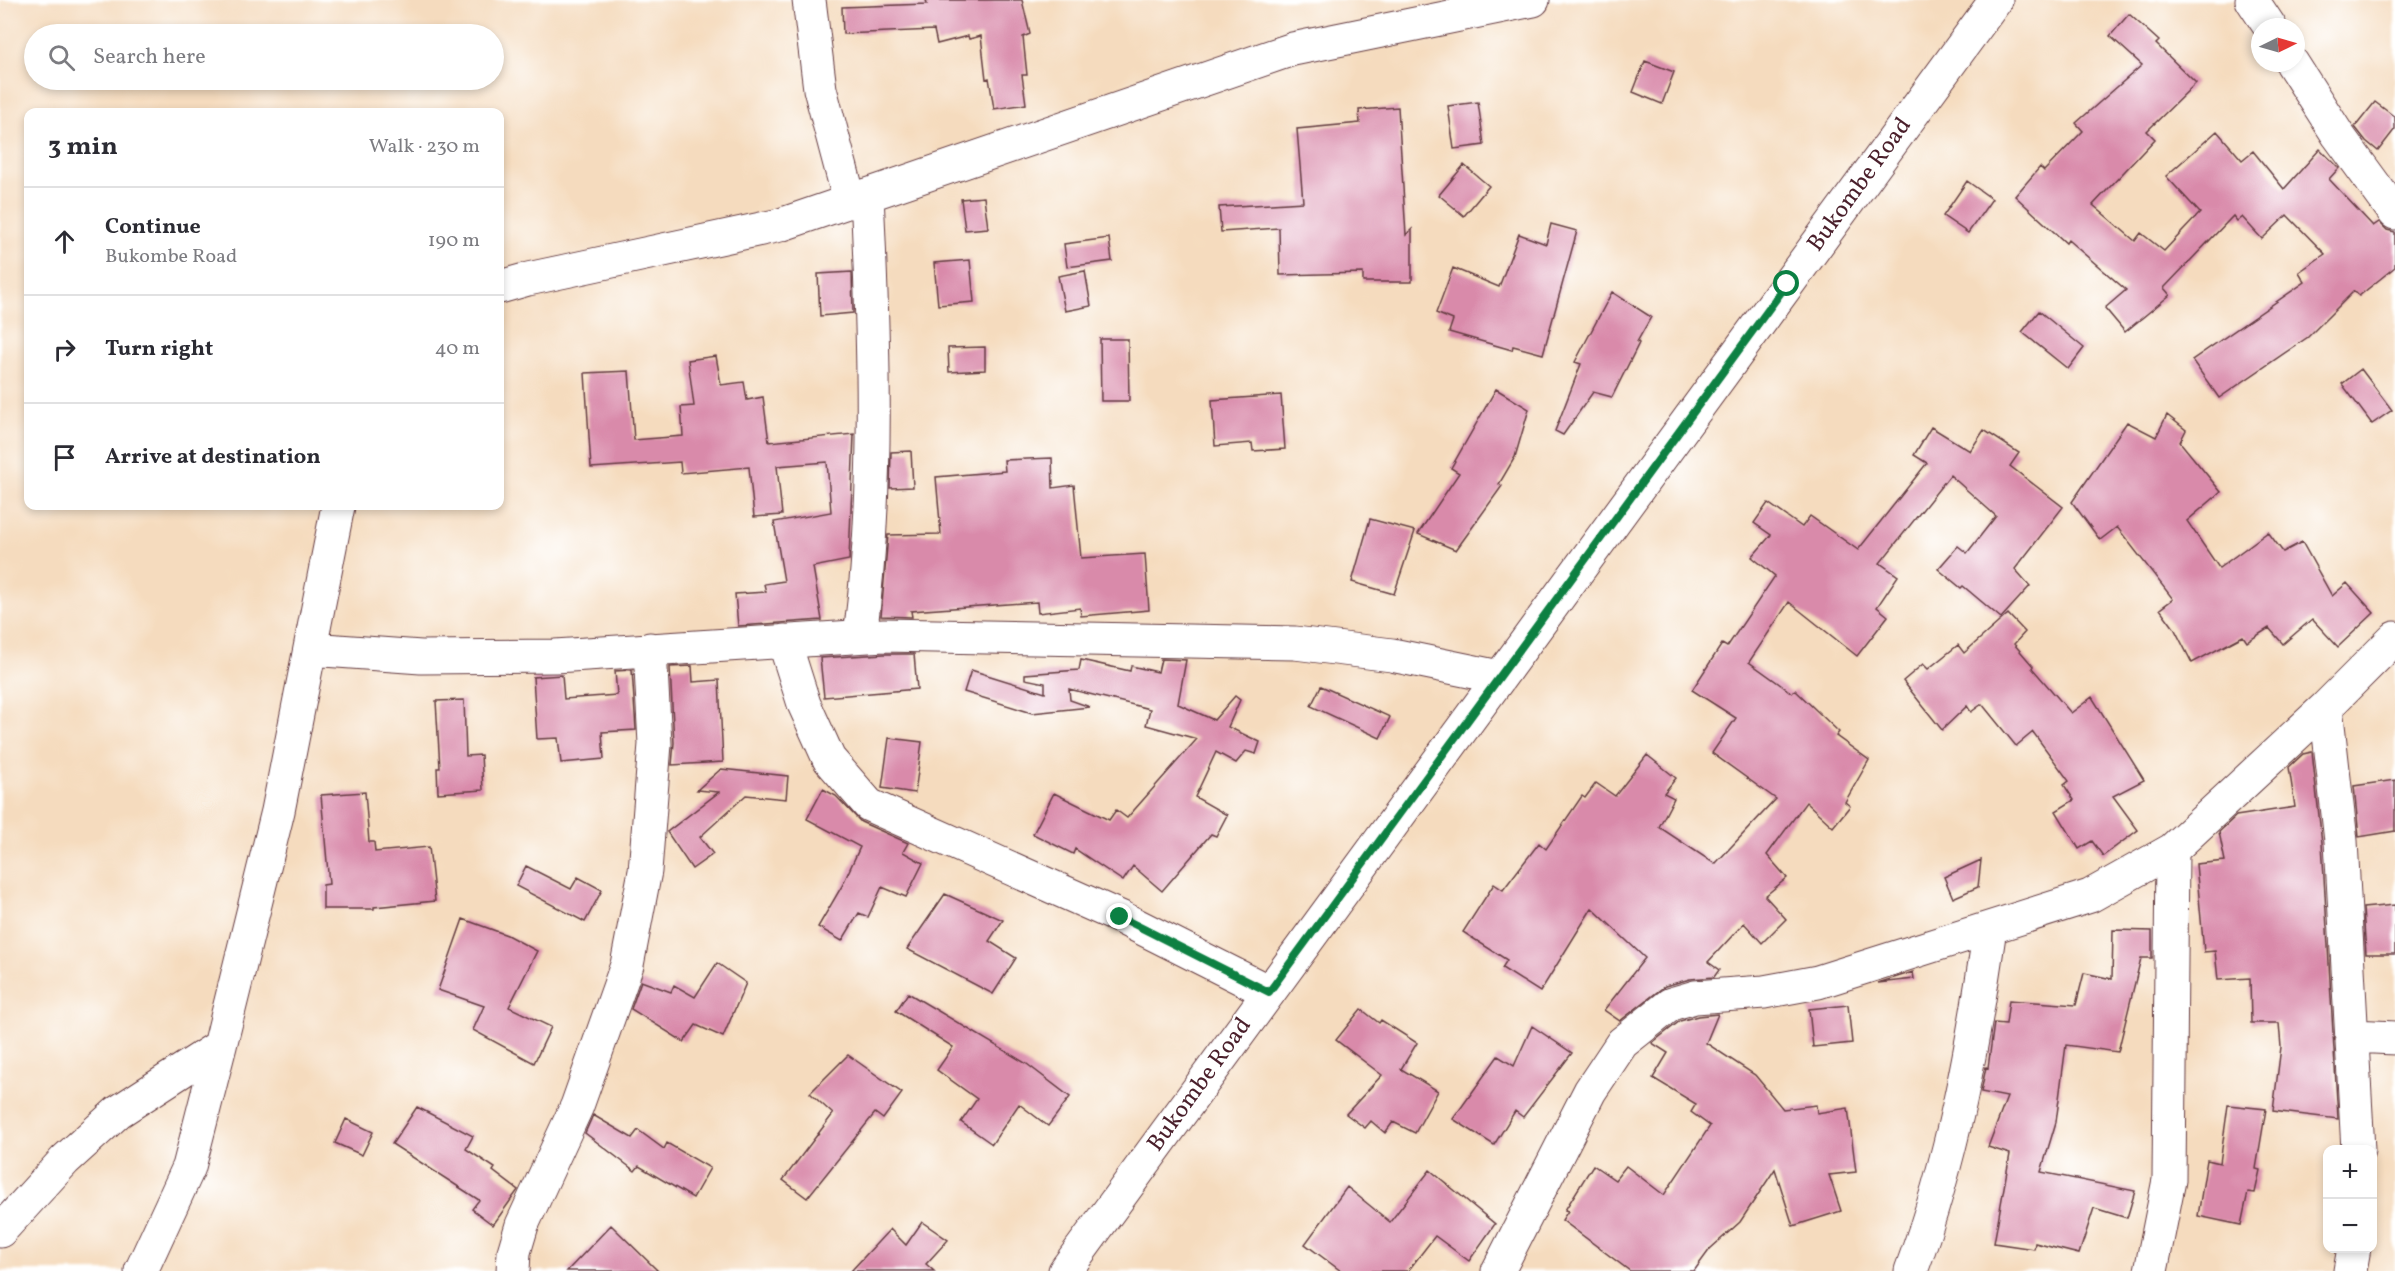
<!DOCTYPE html>
<html lang="en">
<head>
<meta charset="utf-8">
<style>
	body { margin:0; font-family:Vollkorn,serif; background:#f2f2f3; color:#2b2b33 }
	.controls { position:absolute; right:18px; bottom:18px; display:grid; overflow:hidden; border-radius:12px; box-shadow:0 3px 9px #0003 }
	.controls button { width:54px; height:54px; display:grid; place-items:center; padding:0; border:0; border-bottom:2px solid #e1e1e2; background:#fff; color:#2b2b33; font:30px sans-serif }
	.compass { position:absolute; left:2251px; top:18px; width:54px; height:54px; border-radius:50%; background:#fff; box-shadow:0 3px 9px #0003; rotate:85deg }
	.stop { position:absolute; width:18px; height:18px; margin:-14px; border:4px solid #0b8043; border-radius:50%; background:#fff }
	.stop.end { background:#0b8043; border-color:#fff; box-shadow:0 2px 6px #0008 }
	.list { margin:0; padding:0; list-style:none }
	h2 { display:flex; justify-content:space-between; align-items:center; height:78px; margin:0; padding:0 24px; font-size:26px }
	h2 small { font-size:20px; font-weight:400; color:#7c7c81 }
	.list li { display:grid; grid-template-columns:39px 1fr auto; gap:18px; align-items:center; box-sizing:border-box; height:108px; padding:0 24px; border-top:2px solid #e1e1e2 }
	.list b { display:block; font-size:22px; white-space:nowrap }
	.list p { margin:0; font-size:20px; white-space:nowrap; color:#7c7c81 }
	.list em { font-size:20px; font-style:normal; color:#7c7c81 }
	.icon { flex:none; width:33px; height:33px; fill:none; stroke:currentColor; stroke-width:2; stroke-linecap:round; stroke-linejoin:round }
	.map { position:relative; flex:none; width:2395px; height:1271px; overflow:hidden }
	.search { position:absolute; background:#fff; box-shadow:0 3px 9px #0003; left:24px; top:24px; width:480px; height:66px; display:flex; align-items:center; gap:15px; box-sizing:border-box; padding:0 21px; border-radius:33px; color:#7c7c81; font-size:22px }
	.panel { position:absolute; background:#fff; box-shadow:0 3px 9px #0003; left:24px; top:108px; width:480px; height:402px; border-radius:12px }
	.map>svg:first-child { display:block }
</style>
</head>
<body>
<div class="map">
<svg width="2395" height="1271" viewBox="0 0 2395 1271">
	<rect width="100%" height="100%" fill="#fff"/>
	<filter id="ink" filterUnits="userSpaceOnUse"><feTurbulence type="fractalNoise" baseFrequency=".0167" numOctaves="2"/><feDisplacementMap in="SourceGraphic" scale="12" xChannelSelector="R" yChannelSelector="G"/><feConvolveMatrix kernelMatrix="1 2 1 2 8 2 1 2 1" color-interpolation-filters="sRGB"/></filter>
	<filter id="wash" filterUnits="userSpaceOnUse"><feTurbulence type="fractalNoise" baseFrequency=".008" numOctaves="4" result="noise"/><feDisplacementMap in="SourceGraphic" scale="24" xChannelSelector="R" yChannelSelector="G"/><feGaussianBlur stdDeviation="1.35" result="paint"/><feColorMatrix in="noise" values="0 0 0 0 0 0 0 0 0 0 0 0 0 0 0 0 0 1.4 0 .05"/><feComposite in="paint" operator="in"/></filter>
	<g filter="url(#wash)">
		<rect width="100%" height="100%" fill="#f5dbbe"/>
		<g id="blocks">
			<path fill="#d98aaa" d="M926,0H1022L1030,34L1023,37L1027,75H1022L1026,104L994,109L989,78L986,79L981,36L969,39L968,36L937,44L934,30L843,34L842,7L927,4Z
				M2129,14L2159,41L2156,44L2196,83L2147,131L2155,139L2093,205L2135,241L2141,233L2164,251L2200,213L2166,176L2217,131L2242,160L2253,151L2284,189L2320,149L2339,168L2329,179L2373,226L2379,222L2387,230L2395,232V267L2359,296L2354,291L2308,337L2219,398L2192,360L2305,282L2299,272L2325,254L2287,215L2262,239L2242,217L2237,221L2233,216L2164,288L2170,295L2125,332L2105,308L2126,290L2068,240L2066,243L2015,196L2040,167L2044,171L2083,131L2076,123L2142,65L2110,36Z
				M1645,61L1674,72L1662,104L1633,92Z
				M1478,102L1484,145L1454,149L1448,106Z
				M2375,102L2395,117V129L2378,151L2366,141L2355,127Z
				M1398,107L1406,235L1412,229V282H1363V273L1280,275L1279,228L1221,232L1219,207L1303,202L1297,129L1360,123L1359,110Z
				M1464,165L1489,186L1464,216L1439,195Z
				M1967,181L1992,199L1968,233L1943,216Z
				M984,197L988,228L965,230L961,199Z
				M1551,224L1577,231L1543,354L1513,346L1512,350L1449,332L1453,320L1436,313L1453,268L1499,287L1519,234L1546,244Z
				M1109,238L1112,261L1067,267L1064,244Z
				M970,260L974,302L938,305L934,263Z
				M1085,271L1091,306L1065,311L1058,276Z
				M852,272L853,313L820,316L818,274Z
				M1612,292L1651,317L1637,342L1639,343L1612,397L1593,392L1563,435L1555,431L1581,364L1575,362Z
				M2039,311L2084,348L2068,369L2022,332Z
				M1100,339H1128L1129,401H1101Z
				M985,347V370L949,372L948,348Z
				M716,356L721,385L744,382L747,400L763,397L769,442L854,434L849,560L813,567L822,620L738,626L735,594L766,592L764,584L784,581L774,522L831,512L827,462L777,466L782,515L754,517L749,467L681,473L680,462L591,468L585,373L629,371L634,440L683,436L681,407L694,406L688,360Z
				M2361,369L2392,410L2372,424L2342,384Z
				M1496,389L1529,409L1515,457L1499,484L1502,486L1456,550L1418,534L1459,473L1451,468Z
				M1281,395L1285,449L1253,451L1252,443L1215,446L1212,400Z
				M2167,415L2186,430L2180,442L2221,492L2187,521L2219,568L2268,532L2283,552L2302,542L2332,596L2347,583L2374,613L2338,647L2312,619L2283,644L2269,628L2247,642L2243,636L2192,663L2174,628L2160,609L2173,599L2117,527L2100,540L2072,502L2127,422L2156,437Z
				M1931,427L1970,451L1984,430L2019,453L2010,466L2063,507L2015,569L2030,586L2001,618L1963,586L1961,588L1938,569L1958,546L1967,553L1996,516L1950,475L1880,563L1898,576L1877,607L1888,616L1857,656L1789,602L1749,662L1792,693L1795,690L1839,732L1836,736L1869,760L1845,802L1850,806L1833,827L1806,802L1767,855L1787,878L1765,896L1786,919L1762,943L1744,923L1708,962L1719,970L1714,977L1690,979L1665,986L1620,1021L1604,1010L1645,958L1592,908L1540,992L1502,968L1507,960L1463,932L1494,884L1503,890L1539,843L1546,849L1582,796L1585,798L1596,783L1615,796L1647,755L1676,778L1664,793L1674,798L1659,827L1715,864L1776,799L1712,753L1736,718L1692,690L1722,644L1727,647L1775,576L1752,557L1771,535L1754,523L1768,503L1802,527L1810,516L1858,550L1927,463L1914,455Z
				M911,451L913,487L890,488L891,452Z
				M1052,458L1053,488L1074,485L1081,558L1145,554L1149,610L1081,616L1080,608L1038,613L1037,602L911,611L912,617L881,616L888,535L941,534L936,477L1005,471L1004,460Z
				M1370,519L1415,531L1394,594L1352,582Z
				M2008,614L2025,632L2014,644L2033,666L2032,668L2071,713L2092,697L2144,780L2113,796L2138,830L2103,856L2092,841L2079,849L2056,811L2074,800L2064,785L2069,781L2033,732L2016,746L1982,704L1971,712L1967,706L1942,730L1903,681L1923,664L1928,669L1958,645L1964,653Z
				M884,654H914L917,689L824,697L820,658Z
				M1161,659L1186,660L1178,704L1214,720L1235,696L1240,700L1228,727L1260,742L1256,754L1246,751L1236,763L1216,752L1195,797L1227,815L1216,836L1211,834L1162,891L1133,866L1123,881L1075,849L1073,854L1033,834L1054,793L1109,820L1116,810L1127,818L1197,739L1146,725L1150,709L1069,689L1070,700L1090,707L1032,713L964,692L971,670L1045,693V683L1025,679V674L1079,670L1081,660L1130,671L1131,666L1158,672Z
				M692,666L693,682L719,680L723,762L672,765L674,743L670,667Z
				M632,670L636,730L602,732L604,759L561,763L558,738L537,739L533,677L562,675L564,699L617,695L615,671Z
				M1321,686L1390,717L1380,738L1311,706Z
				M464,700L466,756L481,755L483,790L438,793L437,768H440L436,701Z
				M889,738L922,742L915,793L882,788Z
				M2312,752L2322,843L2338,1119L2273,1111L2281,1047L2279,1023H2251L2250,978L2218,980L2215,951L2204,952L2196,864L2225,861L2219,832L2236,816L2295,807L2289,767L2303,754Z
				M721,769L788,776L786,799L746,795L700,837L713,854L692,869L667,832L719,792L697,790Z
				M2395,780V831L2359,837L2354,786Z
				M823,789L836,796L861,822L908,843L903,852L923,863L906,897L882,887L868,917L859,913L842,941L818,927L842,886L860,847L807,819Z
				M365,792L369,842H374L375,852L429,847L435,901L374,907V909H323V885L329,884L321,795Z
				M1981,860L1978,887L1953,898L1944,877Z
				M526,866L571,889L578,877L602,890L585,922L516,886Z
				M945,894L1003,920L989,941L1016,958L993,994L907,949Z
				M2395,905V954H2366L2363,908Z
				M463,919L507,935L537,951L509,1007L551,1027L534,1063L473,1030L484,1006L438,990Z
				M2113,930L2152,931V958H2141L2118,1052L2066,1045L2056,1122L2041,1172L2135,1191L2127,1218L2094,1208L2079,1254L2035,1243L2034,1249L1994,1243L2010,1154L1988,1147L2007,1097L1981,1092L1986,1067L1988,1068L1994,1023L2006,1024L2009,1000L2076,1005L2084,973L2112,979Z
				M717,963L746,983L723,1037L696,1025L684,1042L631,1009L641,981L671,992L674,985L695,997Z
				M1913,972L1914,979L1878,983Z
				M908,993L1027,1064L1070,1097L1048,1126L1019,1104L992,1144L961,1122L977,1099L937,1070L953,1047L896,1011Z
				M1848,1005L1852,1043L1813,1047L1809,1009Z
				M1361,1009L1379,1023L1381,1020L1417,1043L1401,1069L1438,1091L1415,1133L1393,1122L1385,1133L1371,1121L1365,1128L1346,1114L1382,1075L1336,1040Z
				M1718,1014L1706,1043L1755,1075L1783,1109L1816,1105L1817,1113L1848,1108L1856,1172L1829,1175L1841,1211L1793,1226L1775,1169L1740,1222L1710,1249L1694,1271H1630L1562,1220L1568,1211L1565,1210L1593,1165L1615,1180L1626,1166L1664,1195L1710,1126L1691,1112L1696,1104L1653,1078L1668,1053L1652,1043L1680,1021L1698,1016Z
				M1532,1026L1572,1053L1523,1117L1515,1111L1494,1145L1453,1119L1498,1056L1514,1066Z
				M848,1055L902,1093L883,1119L875,1113L807,1198L783,1180L833,1114L810,1093Z
				M2228,1105L2266,1109L2256,1169L2260,1170L2255,1193L2248,1192L2241,1225L2198,1216L2207,1160L2220,1163Z
				M417,1107L473,1136L466,1149L495,1168L493,1171L518,1190L493,1225L472,1209L479,1200L392,1144Z
				M593,1115L632,1138L638,1130L664,1149L667,1143L710,1168L693,1198L639,1166L635,1171L585,1133Z
				M346,1119L373,1132L362,1155L335,1143Z
				M1430,1170L1495,1224L1469,1261L1435,1236L1408,1271H1341L1305,1244L1347,1187L1390,1222Z
				M922,1222L948,1240L926,1264L934,1271H851L890,1229L906,1245Z
				M611,1225L658,1271H567Z"/>
		</g>
	</g>
	<g filter="url(#ink)">
		<use href="#blocks" fill-opacity="0" stroke="#643b41" stroke-width="1.5"/>
		<g fill="none" stroke-linecap="round" stroke-linejoin="round">
			<g stroke="#643b41" stroke-width="35">
				<path id="minor" d="M809,0L820,89L850,202
					M2252,0L2270,27
					M2292,63L2338,135L2395,213
					M500,287L528,279L780,225L1293,49L1533,0
					M860,636C879,490 874,343 867,195
					M784,641L804,704L829,759L869,805L1120,917L1269,992
					M310,649L421,657L555,656L884,635L1295,643L1392,655L1499,677
					M2326,707L2341,841L2358,1150
					M2353,1036L2395,1038
					M0,1231L65,1160L118,1112L220,1046
					M141,1271L189,1167L220,1046L278,811L338,506
					M513,1271L514,1252L522,1225L577,1106L627,965L645,871L655,744L650,649
					M1498,1271L1590,1091L1622,1043L1671,1004L1695,997L1764,992L1818,982L2090,896L2172,850L2326,707L2395,638
					M1911,1271C1953,1158 1973,1046 1990,928
					M2151,1271L2169,1180L2172,850
					M2350,1271L2354,1248"/>
			</g>
			<g stroke="#643b41" stroke-width="35">
				<path id="major" d="M1065,1271L1996,0"/>
			</g>
			<use href="#minor" stroke="#fff" stroke-width="33"/>
			<use href="#major" stroke="#fff" stroke-width="33"/>
		</g>
	</g>
	<g fill="none" stroke-linecap="round" stroke-linejoin="round" filter="url(#ink)">
		<path stroke="#0b8043" stroke-width="8" d="M1120,917L1269,992L1787,284"/>
	</g>
	<g text-anchor="middle" dominant-baseline="central" stroke-width="5" stroke-linejoin="round" paint-order="stroke">
		<g font-size="24" fill="#4a1f2b" stroke="#fff">
			<text transform="translate(1860 185) rotate(-54)">Bukombe Road</text>
			<text transform="translate(1200 1085) rotate(-54)">Bukombe Road</text>
		</g>
	</g>
</svg>
<div class="controls">
<button>+</button>
<button>−</button>
</div>
<svg class="compass" viewBox="-18 -18 36 36"><path d="M0-13l5 13h-10z" fill="#e53935"/><path d="M0 13l5-13h-10z" fill="#7c7c81"/></svg>
<div class="stop" style="left:1787px;top:284px"></div>
<div class="stop end" style="left:1120px;top:917px"></div>
<div class="search"><svg class="icon" aria-label="search" viewBox="0 0 24 24"><circle cx="10" cy="10" r="6"/><path d="M15 15l6 6"/></svg>Search here</div>
<section class="panel">
<h2>3 min<small>Walk · 230 m</small></h2>
<ul class="list">
<li><svg class="icon" aria-label="ahead" viewBox="0 0 24 24"><path d="M12 20V5M6 11l6-6 6 6"/></svg><div><b>Continue</b><p>Bukombe Road</p></div><em>190 m</em></li>
<li><svg class="icon" aria-label="right" viewBox="0 0 24 24"><path d="M7 20v-9h11M14 6l5 5-5 5"/></svg><div><b>Turn right</b></div><em>40 m</em></li>
<li><svg class="icon" aria-label="arrive" viewBox="0 0 24 24"><path d="M6 21V4h12l-3 4 3 4H6"/></svg><div><b>Arrive at destination</b></div></li>
</ul>
</section>
</div>
</body>
</html>
